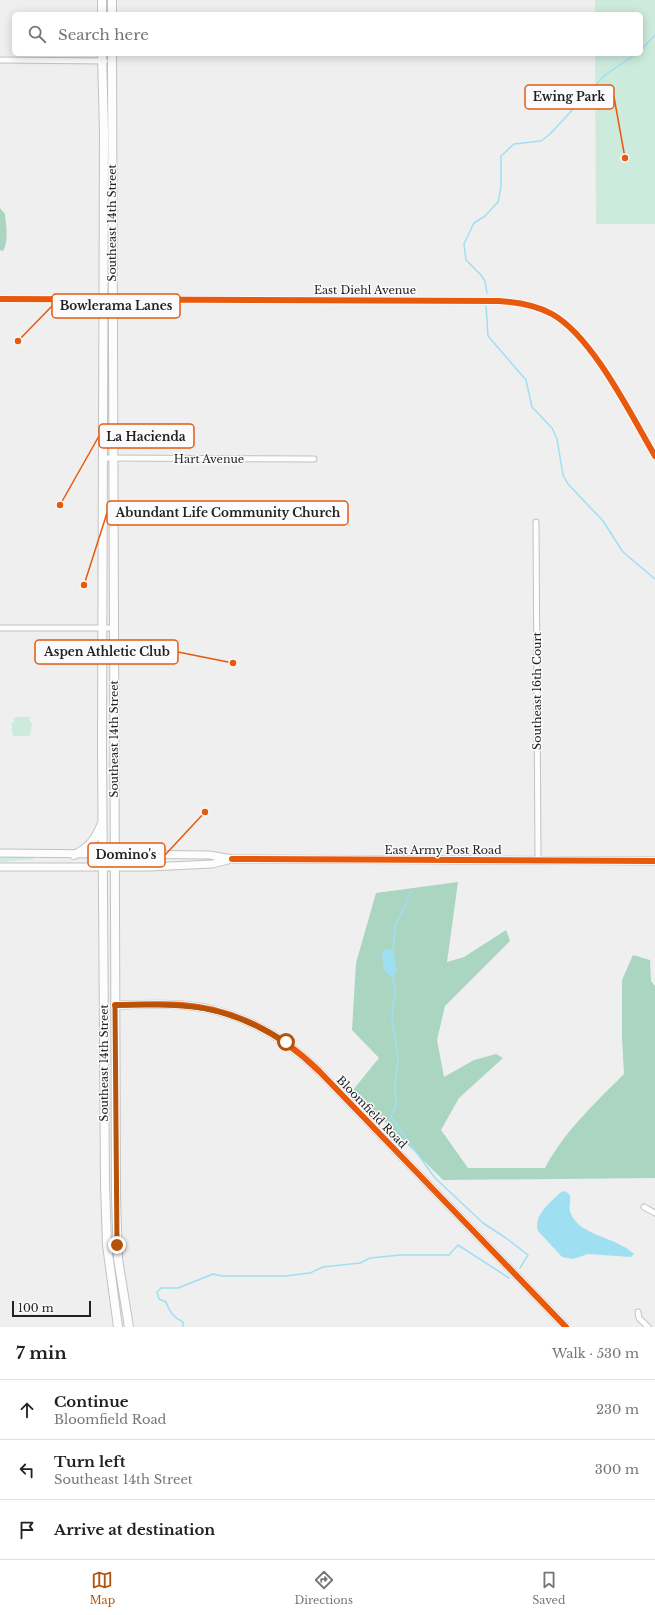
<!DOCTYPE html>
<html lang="en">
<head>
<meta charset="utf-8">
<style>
	body { margin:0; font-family:"Libre Baskerville",serif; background:#f6f6f6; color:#222 }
	.scale { position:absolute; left:12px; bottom:10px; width:79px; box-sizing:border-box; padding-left:4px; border:2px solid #222; border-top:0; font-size:11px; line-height:14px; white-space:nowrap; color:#222; -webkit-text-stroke:3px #fbfbfd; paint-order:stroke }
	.stop { position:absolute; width:12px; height:12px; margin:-9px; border:3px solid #b45309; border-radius:50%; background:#fff }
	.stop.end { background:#b45309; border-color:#fff; box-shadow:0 1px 4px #0008 }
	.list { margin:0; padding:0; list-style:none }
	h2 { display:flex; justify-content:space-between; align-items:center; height:52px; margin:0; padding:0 16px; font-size:17px }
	h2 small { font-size:13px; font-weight:400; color:#767676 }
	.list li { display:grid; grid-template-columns:26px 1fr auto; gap:12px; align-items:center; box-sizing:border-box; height:60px; padding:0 16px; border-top:1px solid #e0e0e0 }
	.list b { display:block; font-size:15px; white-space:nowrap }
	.list p { margin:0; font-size:13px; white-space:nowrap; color:#767676 }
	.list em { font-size:13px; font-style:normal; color:#767676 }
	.icon { flex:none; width:22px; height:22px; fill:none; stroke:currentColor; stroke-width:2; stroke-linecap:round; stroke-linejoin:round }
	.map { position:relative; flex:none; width:655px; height:1327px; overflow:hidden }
	.search { position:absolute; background:#fff; box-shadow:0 2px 10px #0003; left:12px; right:12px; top:12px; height:44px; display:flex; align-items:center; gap:10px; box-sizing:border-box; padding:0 14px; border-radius:6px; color:#767676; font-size:15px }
	.sheet { height:232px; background:#fff }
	nav { display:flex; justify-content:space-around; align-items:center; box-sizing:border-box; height:56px; border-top:1px solid #e0e0e0; background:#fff; font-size:11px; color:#767676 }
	nav a { display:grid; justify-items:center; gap:2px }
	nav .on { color:#b45309 }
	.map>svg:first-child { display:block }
</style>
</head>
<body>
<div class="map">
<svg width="655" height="1327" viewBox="0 0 655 1327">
	<rect width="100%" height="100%" fill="#efefef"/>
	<path fill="#cdebdc" d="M595,0H655V224H596L595,54H641V14H595Z
		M17,717H30V723H32L30,736H14L12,734V722H14V718Z
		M0,857H34V859L0,862Z"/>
	<path fill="#aad5c1" d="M0,208L5,214C6,225 9,241 3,251L0,250Z
		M458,882L447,962L464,957L506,930L510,941L445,1006L437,1040L444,1077L474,1060L496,1054L503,1058L459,1098L441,1130L468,1168H545C564,1132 595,1103 624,1074L622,1038V980L633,955L650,960L651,981L655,986V1178L443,1180L353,1090L379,1058L352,1030L356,963L376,893Z"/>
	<path fill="#9fdff2" d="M384,949L393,950L397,971L393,979L384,970L382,957Z
		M565,1191L570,1195C571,1201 568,1208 571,1214C580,1236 617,1237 634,1254L631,1257L588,1254L573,1259L562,1257L538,1231C533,1215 551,1202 561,1192Z"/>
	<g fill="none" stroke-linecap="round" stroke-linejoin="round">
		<path stroke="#9fdff2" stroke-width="1.5" d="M641,50L655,35
			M487,293L485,281L481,275L466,260L464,244L474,223L485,216L498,202L501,187V156L514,144L541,141L550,134L605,75L636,54
			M486,306L488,336L526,380L532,407L552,428L557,439L563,475L568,484L603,521L623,552L655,579
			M393,951L395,927L411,891
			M393,979L395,991L392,1018L398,1058L395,1088L396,1106L391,1117L435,1178L483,1223L506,1238L528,1255L520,1268
			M183,1327V1322C174,1318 169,1312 166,1302L159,1299L157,1292L161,1288H178L213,1274L222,1276H285L310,1273L323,1267L360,1263L370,1258L400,1255H449L458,1245L509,1278"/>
		<g stroke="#c2c2c2" stroke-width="7">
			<path id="street" d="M0,60L105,61
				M0,299L499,301C517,302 536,305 552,314C593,337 631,415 655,456
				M103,458L314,459
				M536,522L538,860
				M0,628H113
				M644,1207L655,1213
				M638,1312L639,1318L648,1327"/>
		</g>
		<g stroke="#c2c2c2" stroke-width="9">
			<path id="secondary" d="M0,853L210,855L232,859L655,861
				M0,867H149L212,864L228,860
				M115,1005C137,1005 160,1003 182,1005C236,1009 281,1034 319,1071L566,1327"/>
		</g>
		<g stroke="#c2c2c2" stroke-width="10">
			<path id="primary" d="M102,0V14
				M112,0V14
				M102,54L104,132L102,747L105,1184L107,1245L118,1327
				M112,54L116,1198L118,1259L129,1327
				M74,855C89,848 96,839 102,823"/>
		</g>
		<use href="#street" stroke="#fdfdfd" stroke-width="5"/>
		<use href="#secondary" stroke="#fdfdfd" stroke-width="7"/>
		<use href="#primary" stroke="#fdfdfd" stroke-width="8"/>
		<g stroke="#fbfbfd" stroke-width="8">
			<path id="cycleway" d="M0,299L499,301C517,302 536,305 552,314C593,337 631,415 655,456
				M232,859L655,861
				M115,1005C137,1005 160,1003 182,1005C236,1009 281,1034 319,1071L566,1327"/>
		</g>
		<use href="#cycleway" stroke="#e8590c" stroke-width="6"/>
	</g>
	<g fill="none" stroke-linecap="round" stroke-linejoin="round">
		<path stroke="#b45309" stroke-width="5" d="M117,1245L115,1005C186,1004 223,1003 286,1042"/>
	</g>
	<g text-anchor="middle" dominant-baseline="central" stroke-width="3" stroke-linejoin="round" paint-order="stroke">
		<g font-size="11" fill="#222" stroke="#fbfbfd">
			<text transform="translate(112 223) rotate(-90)">Southeast 14th Street</text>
			<text x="365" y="290">East Diehl Avenue</text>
			<text x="209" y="459">Hart Avenue</text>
			<text transform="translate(537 691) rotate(-90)">Southeast 16th Court</text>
			<text transform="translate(114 739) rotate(-90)">Southeast 14th Street</text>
			<text x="443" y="850">East Army Post Road</text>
			<text transform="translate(104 1063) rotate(-90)">Southeast 14th Street</text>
			<text transform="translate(372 1112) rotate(46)">Bloomfield Road</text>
		</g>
	</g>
	<path fill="none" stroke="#e8590c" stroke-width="1.5" d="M625 158L614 97M18 341L52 306M60 505L99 436M84 585L107 513M233 663L178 652M205 812L165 855"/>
	<g fill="#e8590c" stroke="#fbfbfd" stroke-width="1.5">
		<circle cx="625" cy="158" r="4"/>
		<circle cx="18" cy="341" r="4"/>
		<circle cx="60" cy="505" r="4"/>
		<circle cx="84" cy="585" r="4"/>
		<circle cx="233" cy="663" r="4"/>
		<circle cx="205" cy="812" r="4"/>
	</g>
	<g fill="#fbfbfd" stroke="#e8590c" stroke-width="1.5">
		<rect x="525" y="85" width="89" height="24" rx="4"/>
		<rect x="52" y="294" width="128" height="24" rx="4"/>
		<rect x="99" y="424" width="95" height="24" rx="4"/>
		<rect x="107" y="501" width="241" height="24" rx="4"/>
		<rect x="35" y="640" width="143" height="24" rx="4"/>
		<rect x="88" y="843" width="77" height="24" rx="4"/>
	</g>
	<g font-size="12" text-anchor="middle" font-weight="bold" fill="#222">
		<text x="569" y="101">Ewing Park</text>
		<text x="116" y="310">Bowlerama Lanes</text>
		<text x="146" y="441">La Hacienda</text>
		<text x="228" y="517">Abundant Life Community Church</text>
		<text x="107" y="656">Aspen Athletic Club</text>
		<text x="126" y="859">Domino's</text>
	</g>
</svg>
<div class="scale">100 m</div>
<div class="stop" style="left:286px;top:1042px"></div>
<div class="stop end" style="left:117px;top:1245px"></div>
<div class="search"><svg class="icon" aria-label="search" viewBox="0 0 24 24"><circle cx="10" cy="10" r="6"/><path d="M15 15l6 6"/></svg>Search here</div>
</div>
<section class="sheet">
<h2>7 min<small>Walk · 530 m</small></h2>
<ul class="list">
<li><svg class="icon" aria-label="ahead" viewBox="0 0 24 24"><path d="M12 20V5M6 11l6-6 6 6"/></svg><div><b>Continue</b><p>Bloomfield Road</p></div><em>230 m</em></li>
<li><svg class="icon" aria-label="left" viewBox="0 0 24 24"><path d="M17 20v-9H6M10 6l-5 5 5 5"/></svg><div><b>Turn left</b><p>Southeast 14th Street</p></div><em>300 m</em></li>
<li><svg class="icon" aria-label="arrive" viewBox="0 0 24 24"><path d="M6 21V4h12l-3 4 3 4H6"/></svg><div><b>Arrive at destination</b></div></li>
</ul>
</section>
<nav>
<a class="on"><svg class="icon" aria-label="map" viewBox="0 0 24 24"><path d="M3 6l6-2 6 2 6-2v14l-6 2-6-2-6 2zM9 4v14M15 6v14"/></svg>Map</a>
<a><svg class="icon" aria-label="directions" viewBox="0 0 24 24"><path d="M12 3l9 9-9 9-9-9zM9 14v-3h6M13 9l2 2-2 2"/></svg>Directions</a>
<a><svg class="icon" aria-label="saved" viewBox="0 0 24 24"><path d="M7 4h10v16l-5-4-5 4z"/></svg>Saved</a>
</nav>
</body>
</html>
